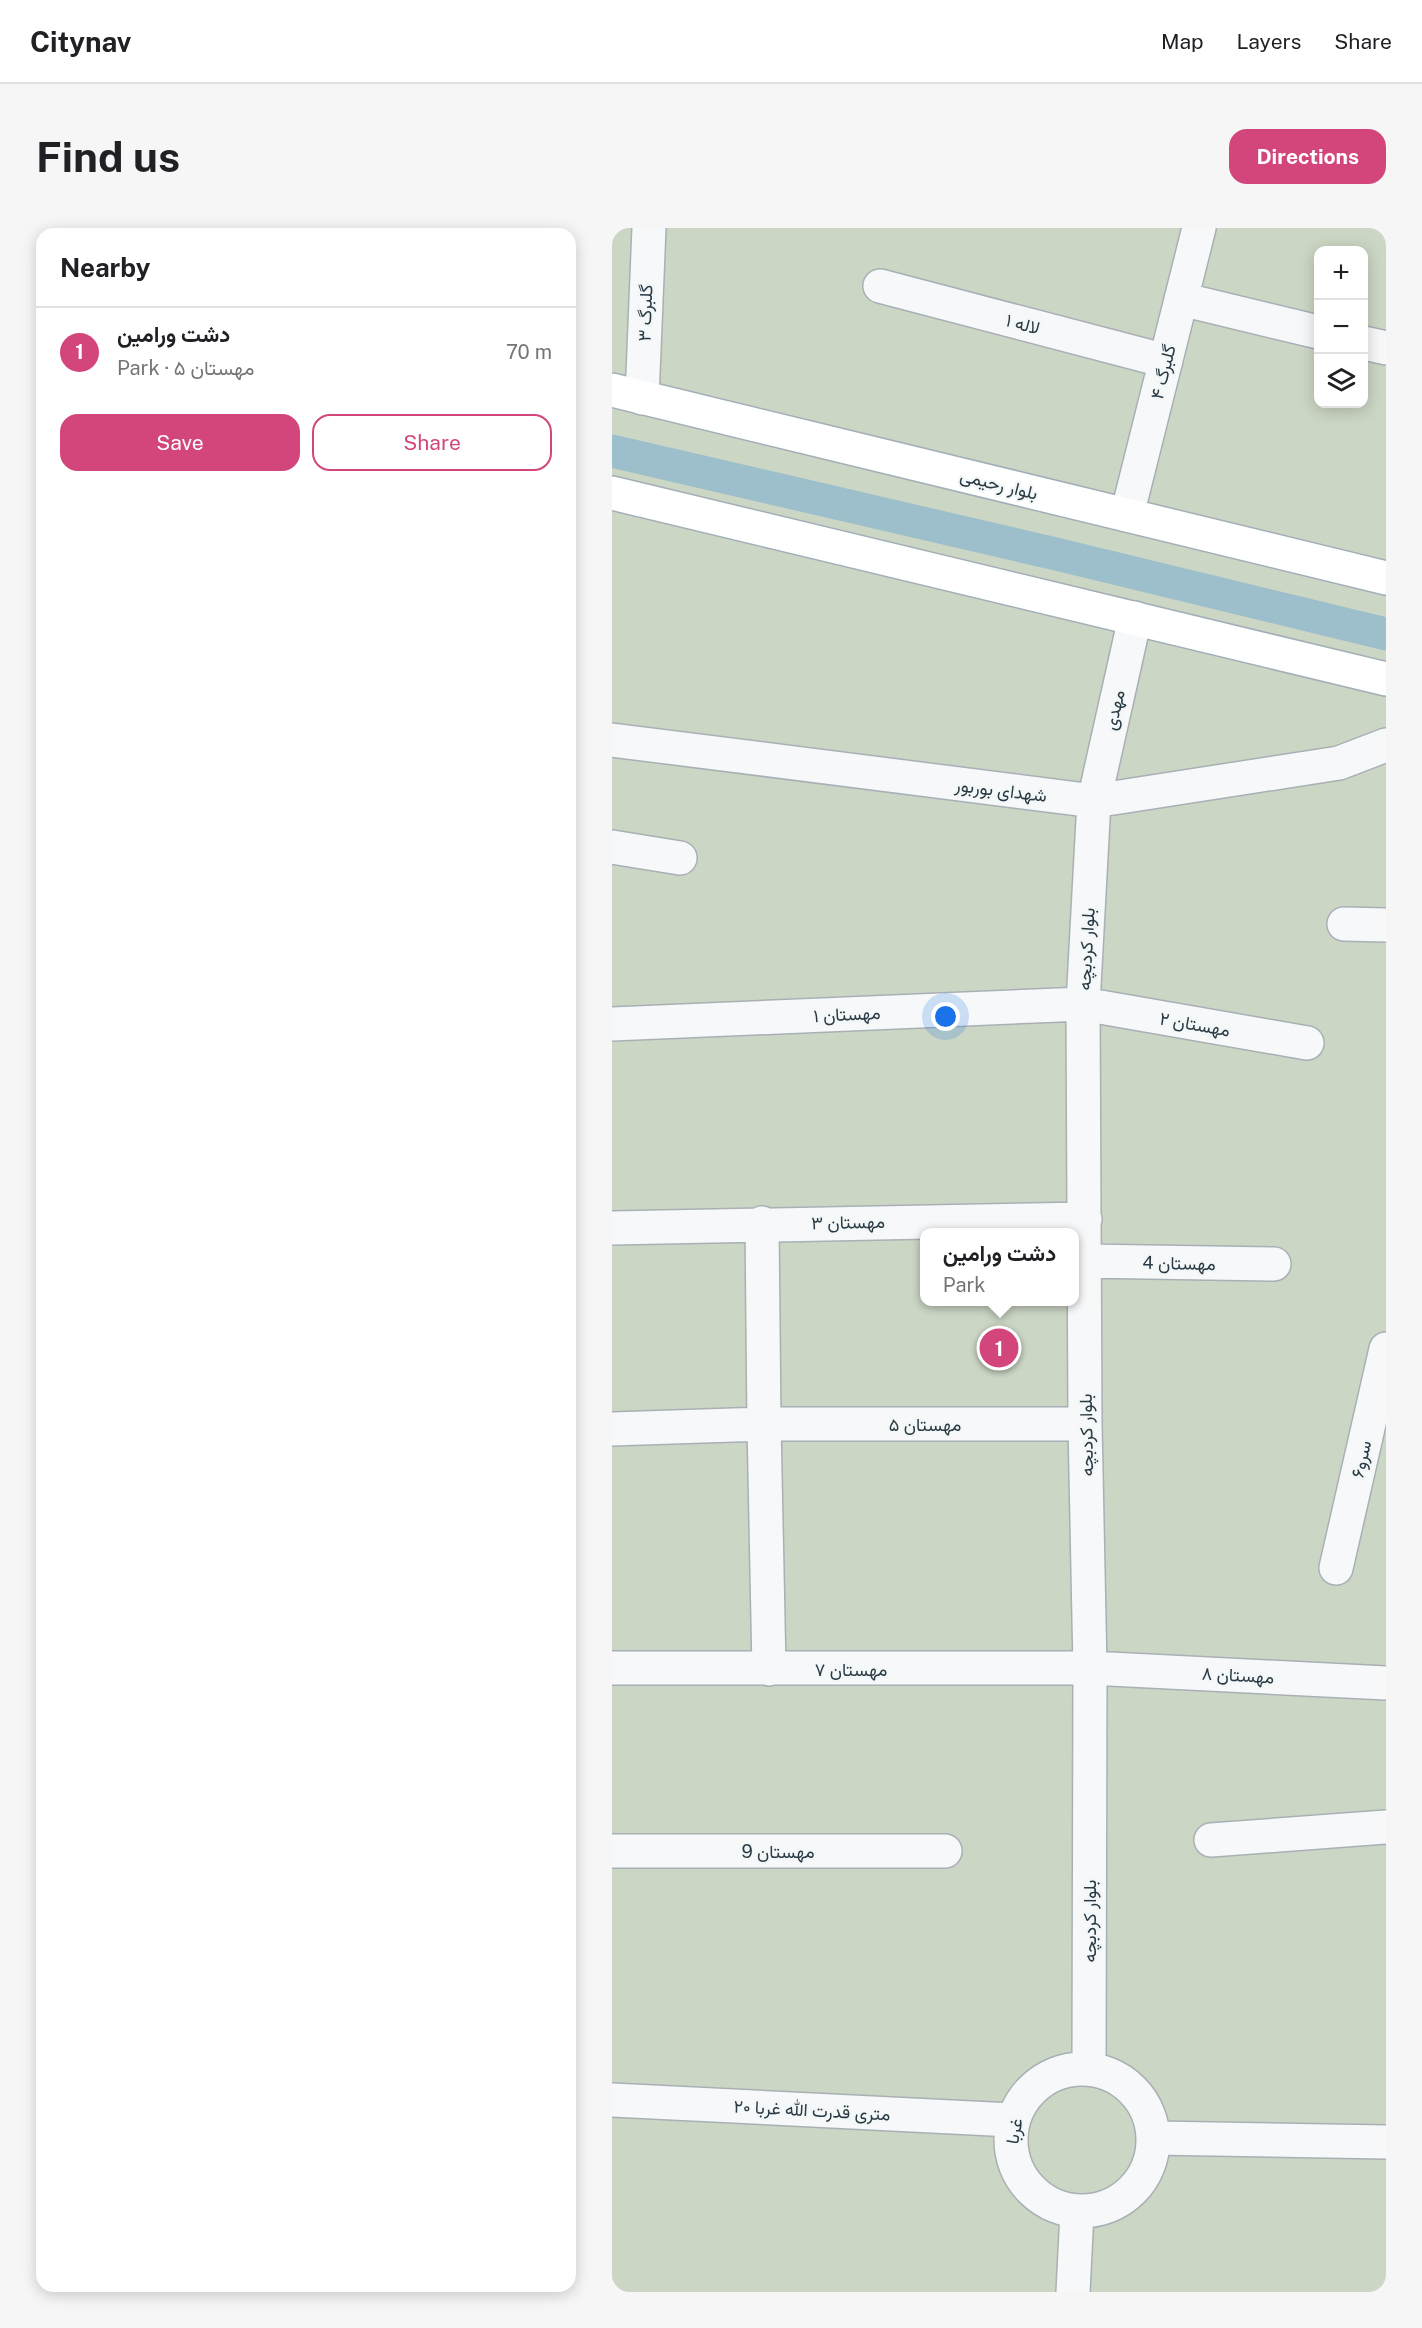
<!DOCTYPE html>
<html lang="en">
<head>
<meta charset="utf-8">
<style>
	body { margin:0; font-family:"Public Sans",Vazirmatn,sans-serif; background:#f6f6f6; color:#202124 }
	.controls { position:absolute; right:18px; top:18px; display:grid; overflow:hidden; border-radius:12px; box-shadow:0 3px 15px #0003 }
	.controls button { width:54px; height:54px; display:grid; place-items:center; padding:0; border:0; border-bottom:2px solid #e0e0e0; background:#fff; color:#202124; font:30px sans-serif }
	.you { position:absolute; left:334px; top:789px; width:21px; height:21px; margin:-15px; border:4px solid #fff; border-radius:50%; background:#1a73e8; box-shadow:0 0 0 9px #1a73e833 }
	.badge { display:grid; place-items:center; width:39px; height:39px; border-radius:50%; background:#d2467c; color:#fff; font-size:20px; font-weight:700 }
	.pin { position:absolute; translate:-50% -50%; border:3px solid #fff; box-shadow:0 2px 6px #0006 }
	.popup { position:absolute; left:308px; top:1000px; width:159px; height:78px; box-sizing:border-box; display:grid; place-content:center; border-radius:12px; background:#fff; filter:drop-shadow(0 2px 4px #0005); font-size:20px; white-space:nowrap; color:#757577 }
	.popup b { font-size:22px; color:#202124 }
	.popup::after { content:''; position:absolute; left:50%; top:100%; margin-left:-12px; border:12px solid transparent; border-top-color:#fff }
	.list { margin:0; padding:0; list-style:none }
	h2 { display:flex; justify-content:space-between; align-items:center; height:78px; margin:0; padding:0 24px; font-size:26px }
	h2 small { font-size:20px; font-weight:400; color:#757577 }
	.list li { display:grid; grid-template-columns:39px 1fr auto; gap:18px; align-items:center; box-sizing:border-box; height:90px; padding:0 24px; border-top:2px solid #e0e0e0 }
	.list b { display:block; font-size:22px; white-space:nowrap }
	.list p { margin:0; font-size:20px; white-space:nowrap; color:#757577 }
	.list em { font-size:20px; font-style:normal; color:#757577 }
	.actions { display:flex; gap:12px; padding:18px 24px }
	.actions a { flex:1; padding:14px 0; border:2px solid #d2467c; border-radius:18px; text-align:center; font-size:21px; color:#d2467c }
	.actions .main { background:#d2467c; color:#fff }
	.icon { flex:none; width:33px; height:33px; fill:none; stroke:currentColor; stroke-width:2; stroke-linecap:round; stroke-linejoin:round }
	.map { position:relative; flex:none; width:774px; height:2064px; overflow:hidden; border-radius:18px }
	header { display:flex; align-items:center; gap:36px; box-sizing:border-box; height:84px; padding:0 30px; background:#fff; border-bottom:2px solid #e0e0e0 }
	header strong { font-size:28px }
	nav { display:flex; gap:33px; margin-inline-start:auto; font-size:21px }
	.intro { display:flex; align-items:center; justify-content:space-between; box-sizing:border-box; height:144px; padding:0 36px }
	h1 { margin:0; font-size:42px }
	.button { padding:15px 27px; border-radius:18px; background:#d2467c; color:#fff; font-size:21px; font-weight:700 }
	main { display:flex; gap:36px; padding:0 36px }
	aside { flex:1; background:#fff; border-radius:18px; box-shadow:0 3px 15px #0003 }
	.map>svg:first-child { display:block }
</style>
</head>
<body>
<header>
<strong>Citynav</strong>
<nav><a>Map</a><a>Layers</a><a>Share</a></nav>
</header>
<div class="intro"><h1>Find us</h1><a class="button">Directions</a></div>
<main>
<aside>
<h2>Nearby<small></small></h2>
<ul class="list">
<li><span class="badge">1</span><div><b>دشت ورامین</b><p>Park · مهستان ۵</p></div><em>70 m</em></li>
</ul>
<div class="actions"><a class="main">Save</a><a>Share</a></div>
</aside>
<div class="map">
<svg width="774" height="2064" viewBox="0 0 774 2064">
	<rect width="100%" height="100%" fill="#e3e8eb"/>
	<path fill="#ccd6c4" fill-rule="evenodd" d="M0,0H774V2064H0ZM706,22H752V176H706ZM312,1004H462V1074H312Z"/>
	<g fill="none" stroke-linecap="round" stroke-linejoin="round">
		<path stroke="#9dbfcc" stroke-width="33" d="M0,223L444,326L774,406"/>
		<g stroke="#a8b0b6" stroke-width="36">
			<path id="minor" d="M268,58L554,133
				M569,71L706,104
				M752,115L774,120
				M30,170L37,0
				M515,287L587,0
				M0,512L482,573L727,535L774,517
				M0,619L68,630
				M732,696L774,697
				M0,796L471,776L695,815
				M150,995L152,1196H473
				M0,1000L473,991
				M473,1033L662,1036
				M0,1201L152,1196L157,1441
				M724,1340L774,1121
				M0,1440H478L774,1455
				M599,1612L774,1599
				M0,1623H333
				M477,1840L478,1440L473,1196L471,776L482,573L523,390
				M399 1912a71 71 0 1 1 142 0a71 71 0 1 1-142 0Z
				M0,1872L400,1892
				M542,1910L774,1914
				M461,2064L465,1984"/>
		</g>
		<g stroke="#a2afb8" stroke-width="36">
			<path id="major" d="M0,162L774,350
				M0,265L774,451"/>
		</g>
		<use href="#minor" stroke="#f6f8f9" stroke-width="33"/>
		<use href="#major" stroke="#fff" stroke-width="33"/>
	</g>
	<g text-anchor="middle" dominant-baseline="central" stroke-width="4.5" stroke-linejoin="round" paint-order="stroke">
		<g font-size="18" fill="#2a3a44" stroke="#f3f7f8">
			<text transform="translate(33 85) rotate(-88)">گلبرگ ۳</text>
			<text transform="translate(411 96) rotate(15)">لاله ۱</text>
			<text transform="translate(551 144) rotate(-76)">گلبرگ ۴</text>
			<text transform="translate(387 256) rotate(14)">بلوار رحیمی</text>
			<text transform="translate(502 482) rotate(-77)">مهدی</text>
			<text transform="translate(389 562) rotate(7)">شهدای بوربور</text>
			<text transform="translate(474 721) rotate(-87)">بلوار کردبچه</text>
			<text transform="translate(235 786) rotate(-3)">مهستان ۱</text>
			<text transform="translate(583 796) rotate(10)">مهستان ۲</text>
			<text transform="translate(236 994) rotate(-1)">مهستان ۳</text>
			<text transform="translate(567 1035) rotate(1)">مهستان 4</text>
			<text x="313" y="1196">مهستان ۵</text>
			<text transform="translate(474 1207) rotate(-91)">بلوار کردبچه</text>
			<text transform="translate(749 1231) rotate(-77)">سرو۶</text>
			<text x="239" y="1441">مهستان ۷</text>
			<text transform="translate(626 1447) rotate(3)">مهستان ۸</text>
			<text x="166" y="1623">مهستان 9</text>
			<text transform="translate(477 1693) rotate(-90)">بلوار کردبچه</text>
			<text transform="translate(200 1882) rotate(3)">۲۰ متری قدرت الله غربا</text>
			<text transform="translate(402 1903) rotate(-79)">غربا</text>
		</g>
	</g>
</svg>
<div class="controls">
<button>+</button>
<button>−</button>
<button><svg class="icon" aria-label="layers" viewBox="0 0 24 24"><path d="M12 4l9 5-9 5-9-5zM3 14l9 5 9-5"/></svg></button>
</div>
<div class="you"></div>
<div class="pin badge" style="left:387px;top:1120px">1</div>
<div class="popup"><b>دشت ورامین</b>Park</div>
</div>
</main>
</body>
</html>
